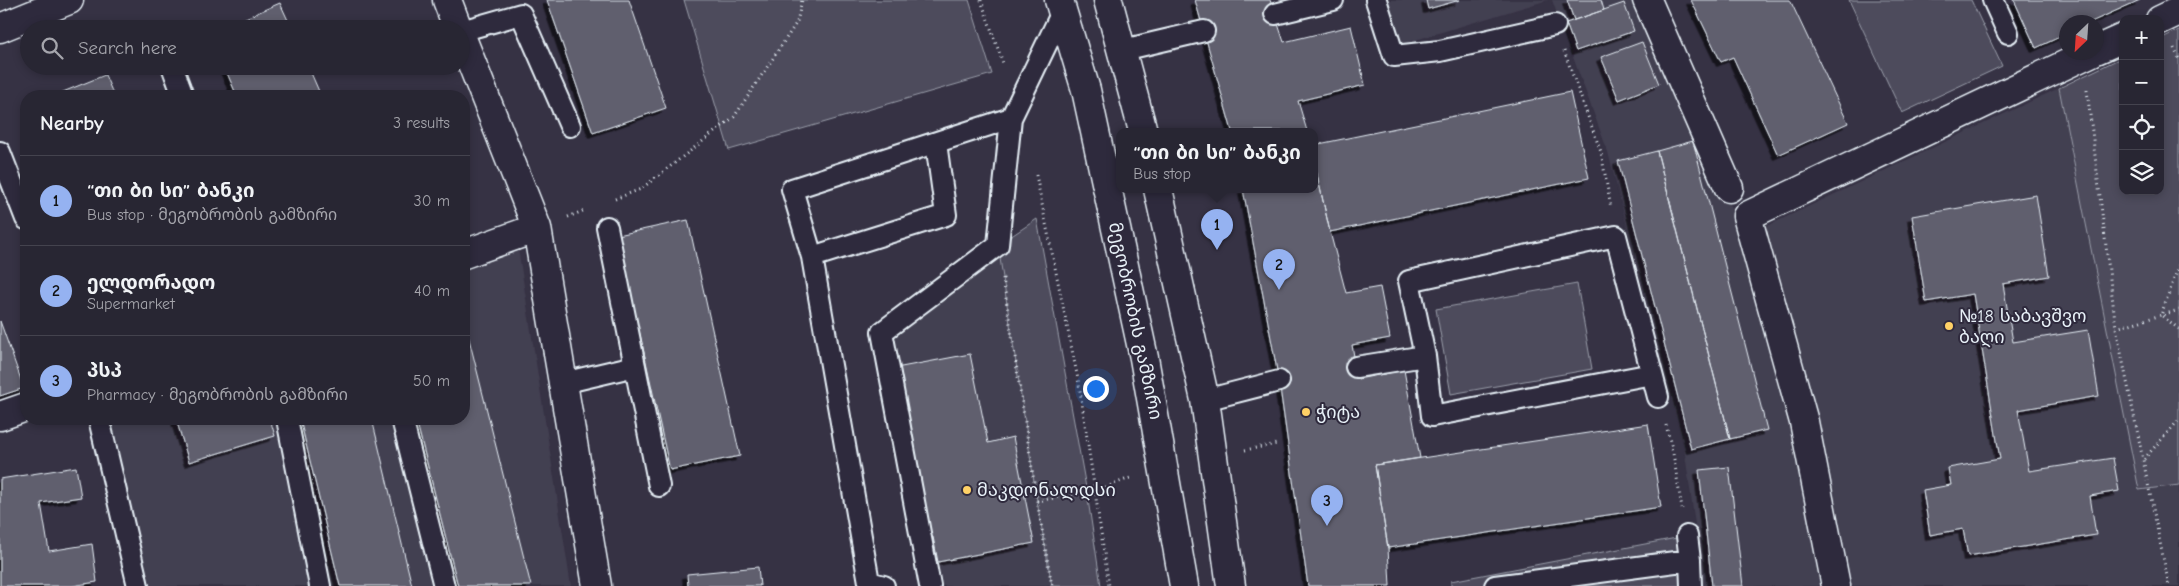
<!DOCTYPE html>
<html lang="en">
<head>
<meta charset="utf-8">
<style>
	body { margin:0; font-family:"Comic Neue","Noto Sans Georgian",sans-serif; background:#34323f; color:#f1f3f6 }
	.controls { position:absolute; right:15px; top:15px; display:grid; overflow:hidden; border-radius:10px; box-shadow:0 2px 8px #0003 }
	.controls button { width:45px; height:45px; display:grid; place-items:center; padding:0; border:0; border-bottom:1px solid #44434e; background:#282633; color:#f1f3f6; font:25px sans-serif }
	.compass { position:absolute; left:2059px; top:15px; width:45px; height:45px; border-radius:50%; background:#282633; box-shadow:0 2px 8px #0003; rotate:205deg }
	.you { position:absolute; left:1095px; top:388px; width:18px; height:18px; margin:-12px; border:4px solid #fff; border-radius:50%; background:#1a73e8; box-shadow:0 0 0 8px #1a73e833 }
	.badge { display:grid; place-items:center; width:32px; height:32px; border-radius:50%; background:#95b2f1; color:#111; font-size:16px; font-weight:700 }
	.pin { position:absolute; translate:-50% -41px; filter:drop-shadow(0 1px 2px #0008) }
	.pin::after { content:''; position:absolute; top:26px; width:18px; height:15px; background:inherit; clip-path:polygon(0 0,100% 0,50% 100%) }
	.popup { position:absolute; left:1116px; top:128px; width:202px; height:65px; box-sizing:border-box; display:grid; place-content:center; border-radius:10px; background:#282633; filter:drop-shadow(0 1px 4px #0005); font-size:16px; white-space:nowrap; color:#a5a5ac }
	.popup b { font-size:19px; color:#f1f3f6 }
	.popup::after { content:''; position:absolute; left:50%; top:100%; margin-left:-10px; border:10px solid transparent; border-top-color:#282633 }
	.list { margin:0; padding:0; list-style:none }
	h2 { display:flex; justify-content:space-between; align-items:center; height:65px; margin:0; padding:0 20px; font-size:21px }
	h2 small { font-size:16px; font-weight:400; color:#a5a5ac }
	.list li { display:grid; grid-template-columns:32px 1fr auto; gap:15px; align-items:center; box-sizing:border-box; height:90px; padding:0 20px; border-top:1px solid #44434e }
	.list b { display:block; font-size:19px; white-space:nowrap }
	.list p { margin:0; font-size:16px; white-space:nowrap; color:#a5a5ac }
	.list em { font-size:16px; font-style:normal; color:#a5a5ac }
	.icon { flex:none; width:28px; height:28px; fill:none; stroke:currentColor; stroke-width:2; stroke-linecap:round; stroke-linejoin:round }
	.map { position:relative; flex:none; width:2179px; height:586px; overflow:hidden }
	.search { position:absolute; background:#282633; box-shadow:0 2px 8px #0003; left:20px; top:20px; width:450px; height:55px; display:flex; align-items:center; gap:12px; box-sizing:border-box; padding:0 18px; border-radius:28px; color:#a5a5ac; font-size:19px }
	.panel { position:absolute; background:#282633; box-shadow:0 2px 8px #0003; left:20px; top:90px; width:450px; height:335px; border-radius:20px }
	.map>svg:first-child { display:block }
</style>
</head>
<body>
<div class="map">
<svg width="2179" height="586" viewBox="0 0 2179 586">
	<defs>
		<filter id="shadow"><feDropShadow dx="-4.5" dy="4.5" stdDeviation="0" flood-color="#0009"/></filter>
	</defs>
	<rect width="100%" height="100%" fill="#363244"/>
	<filter id="ink" filterUnits="userSpaceOnUse"><feTurbulence type="fractalNoise" baseFrequency=".02" numOctaves="2"/><feDisplacementMap in="SourceGraphic" scale="10" xChannelSelector="R" yChannelSelector="G"/><feConvolveMatrix kernelMatrix="1 2 1 2 8 2 1 2 1" color-interpolation-filters="sRGB"/></filter>
	<g filter="url(#ink)">
		<path fill="#433f51" d="M1384,0H1548L1399,45Z
			M1552,0H1634L1733,212L1791,426L1820,586H1700V559L1684,447L1608,152Z
			M2059,88L2139,490L2179,485V586H1849L1817,426L1765,227Z
			M998,245L1037,501L1052,586H930L882,332Z
			M518,248L571,586H146L107,419H464V266Z"/>
		<path fill="#4d4b5c" stroke="#9a9eaa" d="M684,0H969L992,74L729,150Z
			M1849,0H1971L2002,66L1902,113Z
			M2179,30V485L2139,490L2059,88L2123,57V191H2160V39Z
			M1037,219L1087,493L1101,586H1052L1037,501L998,245Z
			M1577,284L1592,369L1451,394L1436,309Z
			M1687,536L1691,586H1451V581Z"/>
		<path fill="#605e6e" stroke="#e8f1f8" filter="url(#shadow)" d="M547,0H629L666,108L593,133Z
			M1195,0H1270L1284,42L1351,26L1365,85L1298,101L1307,131H1232Z
			M1426,0H1460L1428,9Z
			M1567,0H1601L1604,10L1574,20Z
			M1691,0H1790L1848,123L1778,155L1733,57L1721,62Z
			M2014,0H2140L2091,22H2066V34L2036,48Z
			M280,3L292,29H220Z
			M1624,3L1634,31L1576,51L1566,23Z
			M1642,42L1659,84L1619,100L1601,57Z
			M224,66H308L321,96H237Z
			M105,75L114,96H53Z
			M1570,92L1589,178L1330,232L1314,161V145Z
			M1693,141L1767,430L1730,439L1657,151Z
			M1657,151L1730,439L1691,449L1618,161Z
			M1314,161L1330,232L1346,293L1380,287L1390,338L1352,345L1358,379L1404,370L1420,458L1375,465L1388,548L1390,586H1308L1279,381L1243,189H1314Z
			M2036,195L2049,276L2003,284L2013,342L2088,330L2099,396L2018,410L2029,471L2113,458L2119,491L2090,496L2096,535L1968,556L1963,529L1930,535L1923,490L1951,485L1948,468L2000,459L1973,294L1926,302L1912,216Z
			M688,220L740,456L670,470L618,235Z
			M464,319L531,586H458L416,419H464Z
			M0,321L24,388L0,396Z
			M970,354L988,443L1013,437L1034,543L938,562L933,537L921,540L896,368Z
			M176,419H270L275,436L189,462Z
			M300,419H372L412,586H340Z
			M1648,424L1661,507L1388,548L1375,465Z
			M76,467L81,497L41,503L49,551L92,544L97,582L72,586H0V479Z
			M1729,467L1743,586H1712L1699,470Z
			M758,567L760,586H688L687,574Z"/>
		<g fill="none" stroke-linecap="round" stroke-linejoin="round">
			<g stroke="#e8f1f8" stroke-width="24">
				<path id="lane" d="M1376,0L1394,56L1440,51L1555,25
					M1993,0L2008,33
					M1275,14L1333,0
					M461,31L521,14L570,126
					M1123,50L1204,31
					M172,66L183,96
					M0,152L26,219
					M607,227L659,486
					M812,257L946,215L936,143
					M1425,356L1432,416L1652,374
					M1356,367L1425,356L1409,281L1616,236L1658,397
					M563,383L635,366
					M1205,400L1279,381
					M99,419L138,586
					M287,419L320,586
					M402,419L444,586
					M1687,536L1690,560L1691,586
					M884,586L869,582L812,257L792,189L1011,118L1062,12
					M930,586L882,332L998,245L1011,118
					M1495,586L1690,560"/>
			</g>
			<g stroke="#e8f1f8" stroke-width="31">
				<path id="street" d="M447,0L458,29
					M1647,0L1729,188
					M2160,20L2179,11
					M0,28L69,0
					M461,36L537,228L597,586
					M2096,50L2123,38
					M464,254L537,228
					M0,416L26,407
					M1836,586L1804,422L1747,216L2092,52"/>
			</g>
			<g stroke="#e8f1f8" stroke-width="31">
				<path id="primary" d="M1059,0L1086,90L1144,358L1184,586
					M1108,0L1143,131
					M1158,189L1205,400L1231,586"/>
			</g>
			<path stroke="#e8f1f8" stroke-width="3" stroke-dasharray="1 4" stroke-linecap="butt" d="M981,0L1004,66
				M2174,48L2179,59
				M1564,51L1601,152L1611,208
				M2087,90L2116,328L2169,586
				M1036,175L1079,384L1109,586
				M615,199L641,189L734,117L797,22L802,0
				M568,217L583,211
				M2179,265L2161,315L2179,329
				M1003,278L1037,501L1052,586
				M2116,328L2179,310
				M1666,425L1673,453L1682,509
				M1245,450L1277,444
				M2144,459L2179,420
				M1037,501L1095,491L1133,477"/>
			<use href="#lane" stroke="#2f2a3d" stroke-width="20"/>
			<use href="#street" stroke="#2f2a3d" stroke-width="28"/>
			<use href="#primary" stroke="#2f2a3d" stroke-width="28"/>
		</g>
	</g>
	<g fill="#ffd166" stroke="#2f2a3d" stroke-width="2">
		<circle cx="1949" cy="326" r="5"/>
		<circle cx="1306" cy="412" r="5"/>
		<circle cx="967" cy="490" r="5"/>
	</g>
	<g text-anchor="middle" dominant-baseline="central" stroke-width="4" stroke-linejoin="round" paint-order="stroke">
		<g font-size="18" fill="#e8f1f8" stroke="#2f2a3d" text-anchor="start">
			<text x="1959" y="316">№18 საბავშვო<tspan x="1959" dy="21">ბაღი</tspan></text>
			<text x="1316" y="412">ჭიტა</text>
			<text x="977" y="490">მაკდონალდსი</text>
		</g>
		<g font-size="18" fill="#e8f1f8" stroke="#2f2a3d">
			<text transform="translate(1135 321) rotate(78)">მეგობრობის გამზირი</text>
		</g>
	</g>
</svg>
<div class="controls">
<button>+</button>
<button>−</button>
<button><svg class="icon" aria-label="locate" viewBox="0 0 24 24"><circle cx="12" cy="12" r="6"/><path d="M12 2v4M12 18v4M2 12h4M18 12h4"/></svg></button>
<button><svg class="icon" aria-label="layers" viewBox="0 0 24 24"><path d="M12 4l9 5-9 5-9-5zM3 14l9 5 9-5"/></svg></button>
</div>
<svg class="compass" viewBox="-18 -18 36 36"><path d="M0-13l5 13h-10z" fill="#e53935"/><path d="M0 13l5-13h-10z" fill="#a5a5ac"/></svg>
<div class="you"></div>
<div class="pin badge" style="left:1217px;top:250px">1</div>
<div class="popup"><b>“თი ბი სი” ბანკი</b>Bus stop</div>
<div class="pin badge" style="left:1279px;top:290px">2</div>
<div class="pin badge" style="left:1327px;top:526px">3</div>
<div class="search"><svg class="icon" aria-label="search" viewBox="0 0 24 24"><circle cx="10" cy="10" r="6"/><path d="M15 15l6 6"/></svg>Search here</div>
<section class="panel">
<h2>Nearby<small>3 results</small></h2>
<ul class="list">
<li><span class="badge">1</span><div><b>“თი ბი სი” ბანკი</b><p>Bus stop · მეგობრობის გამზირი</p></div><em>30 m</em></li>
<li><span class="badge">2</span><div><b>ელდორადო</b><p>Supermarket</p></div><em>40 m</em></li>
<li><span class="badge">3</span><div><b>პსპ</b><p>Pharmacy · მეგობრობის გამზირი</p></div><em>50 m</em></li>
</ul>
</section>
</div>
</body>
</html>
